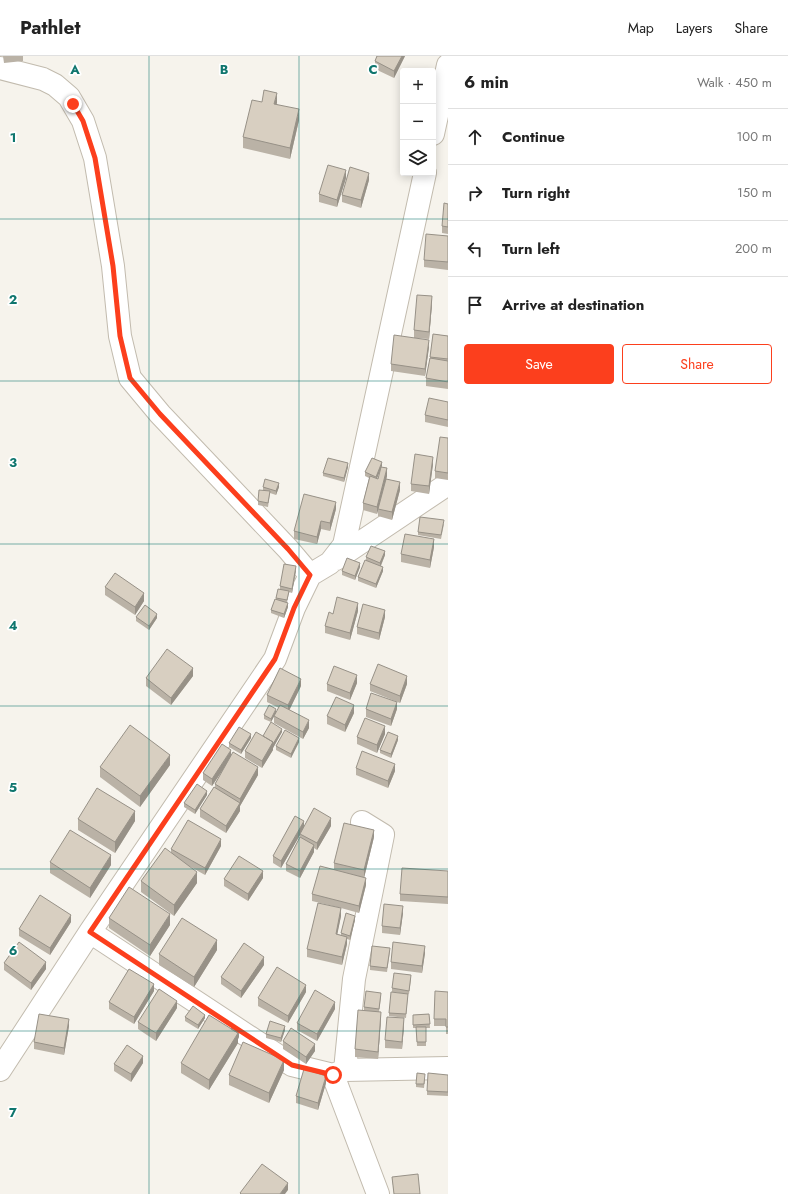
<!DOCTYPE html>
<html lang="en">
<head>
<meta charset="utf-8">
<style>
	body { margin:0; font-family:Jost,sans-serif; background:#f2f2f2; color:#222 }
	.controls { position:absolute; right:12px; top:12px; display:grid; overflow:hidden; border-radius:4px; box-shadow:0 2px 10px #0003 }
	.controls button { width:36px; height:36px; display:grid; place-items:center; padding:0; border:0; border-bottom:1px solid #e0e0e0; background:#fff; color:#222; font:20px sans-serif }
	.stop { position:absolute; width:12px; height:12px; margin:-9px; border:3px solid #fc3f1d; border-radius:50%; background:#fff }
	.stop.end { background:#fc3f1d; border-color:#fff; box-shadow:0 1px 4px #0008 }
	.list { margin:0; padding:0; list-style:none }
	h2 { display:flex; justify-content:space-between; align-items:center; height:52px; margin:0; padding:0 16px; font-size:17px }
	h2 small { font-size:13px; font-weight:400; color:#767676 }
	.list li { display:grid; grid-template-columns:26px 1fr auto; gap:12px; align-items:center; box-sizing:border-box; height:56px; padding:0 16px; border-top:1px solid #e0e0e0 }
	.list b { display:block; font-size:15px; white-space:nowrap }
	.list em { font-size:13px; font-style:normal; color:#767676 }
	.actions { display:flex; gap:8px; padding:12px 16px }
	.actions a { flex:1; padding:9px 0; border:1px solid #fc3f1d; border-radius:4px; text-align:center; font-size:14px; color:#fc3f1d }
	.actions .main { background:#fc3f1d; color:#fff }
	.icon { flex:none; width:22px; height:22px; fill:none; stroke:currentColor; stroke-width:2; stroke-linecap:round; stroke-linejoin:round }
	.map { position:relative; flex:none; width:448px; height:1138px; overflow:hidden }
	header { display:flex; align-items:center; gap:24px; box-sizing:border-box; height:56px; padding:0 20px; background:#fff; border-bottom:1px solid #e0e0e0 }
	header strong { font-size:19px }
	nav { display:flex; gap:22px; margin-inline-start:auto; font-size:14px }
	main { display:flex }
	aside { flex:1; background:#fff }
	.map>svg:first-child { display:block }
</style>
</head>
<body>
<header>
<strong>Pathlet</strong>
<nav><a>Map</a><a>Layers</a><a>Share</a></nav>
</header>
<main>
<div class="map">
<svg width="448" height="1138" viewBox="0 0 448 1138">
	<rect width="100%" height="100%" fill="#f6f3ec"/>
	<g fill="none" stroke-linecap="round" stroke-linejoin="round">
		<g stroke="#c2bbae" stroke-width="24">
			<path id="minor" d="M0,12L43,23L55,29L69,41L83,65L95,102L113,210L120,280L130,322L160,358L288,493L310,519
				M433,78L448,9
				M336,503L448,428
				M90,876L292,1009L333,1019L345,1014L448,1012
				M0,1014L90,876L275,603L294,552L310,519L330,507L344,489L425,117
				M345,1014L354,923L383,779L362,766
				M333,1019L378,1138"/>
		</g>
		<use href="#minor" stroke="#fff" stroke-width="22"/>
	</g>
	<path fill="#bab2a6" fill-rule="evenodd" d="M3,0H23V5L4,7Z
		M377,0H405L394,22L375,13V5Z
		M262,46L277,48L299,64L290,103L243,92V81Z
		M346,122L337,151L319,146V138Z
		M369,124L361,152L342,146V139Z
		M448,148V178L442,177V170Z
		M448,180V214L424,211V204Z
		M432,248L429,283L414,282V274Z
		M433,278L448,280V333L426,330V322L430,302Z
		M429,291L425,320L391,315V308Z
		M448,346V371L425,366V359Z
		M448,382V424L435,422V415Z
		M433,408L429,438L411,435V428Z
		M382,410L381,411L387,420L377,458L363,454V447L369,422L365,420V416ZM381,412L378,423L377,422Z
		M348,411L344,426L323,420V417Z
		M263,431H279L276,439L270,437L268,451L258,449V445L263,434Z
		M400,434L392,464L378,460V453Z
		M336,453L330,475L321,473L317,488L294,483V475Z
		M444,468L441,483L418,479V476Z
		M434,491L430,512L401,506V498Z
		M385,499L381,510L383,515L376,532L358,525V521L366,505V501Z
		M360,511L355,524L342,519V515Z
		M296,514L292,537L289,536L287,547L288,551L284,562L271,557V554L280,533V530Z
		M105,531L144,545L135,559L105,539Z
		M358,555L350,584L325,577V570Z
		M136,561L157,562L149,574L136,565Z
		M385,561L379,584L357,578V571Z
		M193,620L171,649L146,630V622Z
		M357,627L350,644L327,635V628Z
		M370,628H407L400,647L370,635Z
		M301,630L289,654L309,672L303,683L274,667V660L271,666L264,663V659L276,657L279,652L267,646V639Z
		M366,653H397L391,670L366,661Z
		M354,657L345,676L327,668V660Z
		M282,676L273,692V694L262,712L245,702V695L263,680Z
		M385,678L377,697L357,688V681Z
		M251,682L241,698L229,691V687Z
		M398,684L391,702L380,697V694Z
		M299,686L291,702L276,694V690Z
		M231,701L258,719L240,750V755L226,777L200,761V753L215,732V728L226,708L212,730L203,724V717Z
		M170,709L140,751L100,721V711Z
		M356,712L395,715L388,732L356,719Z
		M207,739L195,758L184,751V747Z
		M78,763L135,765L115,797L78,774Z
		M331,770L317,794L314,792V796L300,822L286,815V808L300,782V779L281,812L273,807V800L304,771Z
		M374,781L364,822L366,829L359,857L341,852V860L337,878L341,879V877L355,864L350,884L347,883V888L342,909L307,901V893L341,852L312,845V838L334,814V807Z
		M221,790L205,819L189,810L197,827L174,860L141,836V825L171,797V793Z
		M50,806L111,809L90,842L50,817Z
		M448,815V848L400,845V838Z
		M263,822L248,845L224,830V823Z
		M403,857L400,879L382,877V870Z
		M109,862L170,869L150,900L109,872Z
		M71,866L50,899L19,880V873Z
		M217,894L194,931L159,909V898Z
		M390,895L387,916L370,914V910Z
		M425,897L422,917L391,913V906Z
		M4,907L46,913L31,934L4,914Z
		M264,909L241,942L221,928V921Z
		M411,923L409,938H408L406,962L389,960V957L406,938L392,936V932Z
		M154,935L134,968L109,953V946Z
		M306,936L288,967L258,950V942Z
		M448,936V978H446V970H434V963Z
		M381,941L379,956L381,963L378,1003L355,1001V993L364,954V951Z
		M177,952L156,985L138,973V966Z
		M335,953L317,985L297,974V967Z
		M429,958L430,972H426V990H417L416,972H413V959Z
		M185,961L205,962L198,973L185,965Z
		M69,970L64,999L34,993V986Z
		M404,970L402,993L385,992V984Z
		M285,974L281,986L266,982V978Z
		M239,981L238,983V987L209,1034L181,1017V1007Z
		M283,985L315,995L306,1008L283,993Z
		M143,1007L131,1026L114,1015V1008Z
		M284,1014L269,1047L229,1029V1019Z
		M425,1022L424,1032L416,1031V1028Z
		M326,1027L318,1054L296,1047V1040Z
		M427,1035H448V1040L427,1039Z
		M392,1121L420,1138H394Z"/>
	<path fill="#979187" d="M402,0H405L394,22V15Z
		M277,37V47L274,58V48Z
		M299,53V64L290,103V92Z
		M346,114V122L337,151V144Z
		M369,117V124L361,152V144Z
		M432,240V248L429,283V276Z
		M429,284V291L425,320V313Z
		M433,401V408L429,438V430Z
		M382,406V410L376,425V421Z
		M348,407V411L344,426V422Z
		M387,412V420L377,458V451Z
		M400,426V434L392,464V456Z
		M279,427V431L276,439V435Z
		M336,446V453L330,475V467Z
		M321,465V473L317,488V481Z
		M434,483V491L430,512V504Z
		M385,495V499L380,511V507Z
		M360,507V511L355,524V520Z
		M296,510V514L292,537V533Z
		M383,511V515L376,532V528Z
		M144,537V545L135,559V551Z
		M288,547V551L284,562V558Z
		M358,547V555L350,584V577Z
		M385,554V561L379,584V577Z
		M157,558V562L149,574V570Z
		M193,612V620L171,649V642Z
		M357,619V627L350,644V637Z
		M407,620V628L400,647V640Z
		M301,623V630L288,657V649Z
		M397,646V653L391,670V663Z
		M354,649V657L345,676V669Z
		M276,653V657L271,666V663Z
		M309,664V672L303,683V676Z
		M385,670V678L377,697V689Z
		M282,673V676L273,692V688Z
		M251,678V682L241,698V694Z
		M398,680V684L391,702V698Z
		M299,682V686L291,702V698Z
		M273,686V694L262,712V705Z
		M231,694V702L212,730V723Z
		M170,699V709L140,751V740Z
		M395,708V715L388,732V725Z
		M258,711V719L240,750V743Z
		M207,735V739L195,758V754Z
		M240,747V755L226,777V770Z
		M135,755V765L115,797V786Z
		M331,762V770L317,794V787Z
		M304,765V772L300,778V779L281,812V805Z
		M374,774V781L364,822V814Z
		M221,783V790L205,819V812Z
		M314,789V796L300,822V815Z
		M111,799V809L90,842V832Z
		M263,815V822L248,845V838Z
		M197,816V827L174,860V849Z
		M366,822V829L359,857V850Z
		M403,850V857L400,879V872Z
		M341,852V860L336,885V878Z
		M170,858V869L150,900V889Z
		M71,859V866L50,899V892Z
		M355,860V864L350,884V880Z
		M347,881V888L342,909V901Z
		M217,884V894L194,931V921Z
		M425,890V897L422,917V910Z
		M264,901V909L241,942V935Z
		M46,906V913L31,934V927Z
		M154,928V935L134,968V961Z
		M306,929V936L288,967V960Z
		M177,945V952L156,985V977Z
		M335,946V953L317,985V978Z
		M381,956V963L378,1003V996Z
		M205,959V962L198,973V969Z
		M404,962V970L402,993V986Z
		M69,963V970L64,999V992Z
		M285,970V974L281,986V982Z
		M238,977H239V981L238,983V987L209,1034V1024Z
		M315,988V995L306,1008V1001Z
		M143,1000V1007L131,1026V1018Z
		M284,1004V1014L269,1047V1037Z
		M326,1020V1027L318,1054V1047Z
		M288,1127V1134L285,1138H280Z"/>
	<path fill="#d8cfc1" stroke="#979187" d="M377,0H402L394,15L375,5Z
		M264,34L277,37L274,48L299,53L290,92L243,81L252,44L262,46Z
		M328,109L346,114L337,144L319,138Z
		M350,111L369,117L361,144L342,139Z
		M444,147L448,148V171L442,170Z
		M426,178L448,180V206L424,204Z
		M417,239L432,240L429,276L414,274Z
		M433,278L448,280V303L430,301Z
		M394,279L429,284L425,313L391,308Z
		M430,302L448,305V326L426,322Z
		M429,342L448,346V364L425,359Z
		M440,381L448,382V417L435,415Z
		M415,398L433,401L429,430L411,428Z
		M328,402L348,407L344,422L323,417Z
		M372,402L382,406L376,421L365,416Z
		M381,411L387,412L377,451L363,447L370,420L378,423Z
		M265,423L279,427L276,435L263,431Z
		M386,423L400,426L392,456L378,453Z
		M259,434L270,435L268,447L258,445Z
		M304,438L336,446L330,467L321,465L317,481L294,475Z
		M420,461L444,464L441,479L418,476Z
		M405,478L434,483L430,504L401,498Z
		M371,490L385,495L380,507L366,501Z
		M347,502L360,507L355,520L342,515Z
		M365,504L383,511L376,528L358,521Z
		M284,508L296,510L292,533L280,530Z
		M115,517L144,537L135,551L105,531Z
		M278,533L289,535L287,544L276,542Z
		M337,541L358,547L350,577L325,570L329,556L333,558Z
		M275,543L288,547L284,558L271,554Z
		M363,548L385,554L379,577L357,571Z
		M145,549L157,558L149,570L136,561Z
		M167,593L193,612L171,642L146,622Z
		M378,608L407,620L400,640L370,628Z
		M334,610L357,619L350,637L327,628Z
		M280,612L301,623L288,649L267,639Z
		M371,637L397,646L391,663L366,653Z
		M336,641L354,649L345,669L327,660Z
		M269,649L276,653L271,663L264,659Z
		M280,649L309,664L303,676L274,660Z
		M365,662L385,670L377,689L357,681Z
		M271,666L282,673L273,688V686L263,680Z
		M130,669L170,699L140,740L100,711Z
		M239,671L251,678L241,694L229,687Z
		M285,674L299,682L291,698L276,690Z
		M256,676L273,686L262,705L245,695Z
		M388,676L398,680L391,698L380,694Z
		M222,688L231,694L212,723L203,717Z
		M362,695L395,708L388,725L356,712Z
		M233,696L258,711L240,743L215,728Z
		M197,728L207,735L195,754L184,747Z
		M214,731L240,747L226,770L200,753Z
		M97,732L135,755L115,786L78,763Z
		M314,752L331,762L317,787L300,778Z
		M295,760L304,765L281,805L273,800Z
		M188,764L221,783L205,812L171,793Z
		M344,767L374,774L364,814L334,807Z
		M70,774L111,799L90,832L50,806Z
		M300,781L314,789L300,815L286,808Z
		M165,792L197,816L174,849L141,825Z
		M239,800L263,815L248,838L224,823Z
		M320,810L366,822L359,850L312,838Z
		M402,812L448,815V841L400,838Z
		M129,831L170,858L150,889L109,862Z
		M40,839L71,859L50,892L19,873Z
		M318,847L341,852L336,878L347,881L342,901L307,893Z
		M384,848L403,850L400,872L382,870Z
		M346,857L355,860L350,880L341,877Z
		M182,862L217,884L194,921L159,898Z
		M19,886L46,906L31,927L4,907Z
		M393,886L425,890L422,910L391,906Z
		M244,887L264,901L241,935L221,921Z
		M372,890L390,892L387,912L370,910Z
		M277,911L306,929L288,960L258,942Z
		M129,913L154,928L134,961L109,946Z
		M394,917L411,919L409,935L392,932Z
		M159,933L177,945L156,977L138,966Z
		M315,934L335,946L317,978L297,967Z
		M366,935L381,937L379,953L364,951Z
		M435,935L448,936V971H446V963H434Z
		M391,936L408,938L406,958L389,957Z
		M193,950L205,959L198,969L185,961Z
		M358,954L381,956L378,996L355,993Z
		M39,958L69,963L64,992L34,986Z
		M429,958L430,968L413,969V959Z
		M209,959L238,977L209,1024L181,1007Z
		M387,961L404,962L402,986L385,984Z
		M270,965L285,970L281,982L266,978Z
		M416,971H426V986H417Z
		M232,972L239,977L238,979V977L231,973Z
		M291,972L315,988L306,1001L283,985Z
		M243,986L284,1004L269,1037L229,1019Z
		M127,989L143,1000L131,1018L114,1008Z
		M304,1013L326,1020L318,1047L296,1040Z
		M417,1017L425,1018L424,1028H416Z
		M428,1017L448,1019V1036L427,1035Z
		M262,1108L288,1127L280,1138H241L240,1137Z
		M418,1118L420,1138H394L392,1121Z"/>
	<g fill="none" stroke-linecap="round" stroke-linejoin="round">
		<path stroke="#fc3f1d" stroke-width="5" d="M73,48L83,65L95,102L113,210L120,280L130,322L160,358L288,493L310,519L294,552L275,603L90,876L292,1009L333,1019"/>
	</g>
	<path fill="none" stroke="#0f766e" stroke-width="1" stroke-opacity="0.55" d="M149,0V1138M299,0V1138M0,163H448M0,325H448M0,488H448M0,650H448M0,813H448M0,975H448"/>
	<g font-size="13" text-anchor="middle" font-weight="bold" fill="#0f766e" stroke="#fff" stroke-width="3.5" stroke-linejoin="round" paint-order="stroke">
		<text x="75" y="18">A</text>
		<text x="224" y="18">B</text>
		<text x="373" y="18">C</text>
		<text x="13" y="86">1</text>
		<text x="13" y="248">2</text>
		<text x="13" y="411">3</text>
		<text x="13" y="574">4</text>
		<text x="13" y="736">5</text>
		<text x="13" y="899">6</text>
		<text x="13" y="1061">7</text>
	</g>
</svg>
<div class="controls">
<button>+</button>
<button>−</button>
<button><svg class="icon" aria-label="layers" viewBox="0 0 24 24"><path d="M12 4l9 5-9 5-9-5zM3 14l9 5 9-5"/></svg></button>
</div>
<div class="stop" style="left:333px;top:1019px"></div>
<div class="stop end" style="left:73px;top:48px"></div>
</div>
<aside>
<h2>6 min<small>Walk · 450 m</small></h2>
<ul class="list">
<li><svg class="icon" aria-label="ahead" viewBox="0 0 24 24"><path d="M12 20V5M6 11l6-6 6 6"/></svg><div><b>Continue</b></div><em>100 m</em></li>
<li><svg class="icon" aria-label="right" viewBox="0 0 24 24"><path d="M7 20v-9h11M14 6l5 5-5 5"/></svg><div><b>Turn right</b></div><em>150 m</em></li>
<li><svg class="icon" aria-label="left" viewBox="0 0 24 24"><path d="M17 20v-9H6M10 6l-5 5 5 5"/></svg><div><b>Turn left</b></div><em>200 m</em></li>
<li><svg class="icon" aria-label="arrive" viewBox="0 0 24 24"><path d="M6 21V4h12l-3 4 3 4H6"/></svg><div><b>Arrive at destination</b></div></li>
</ul>
<div class="actions"><a class="main">Save</a><a>Share</a></div>
</aside>
</main>
</body>
</html>
